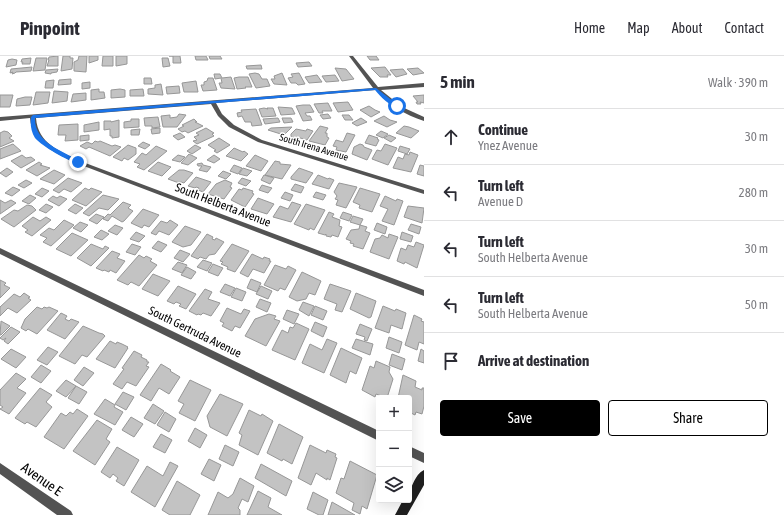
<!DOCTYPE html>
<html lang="en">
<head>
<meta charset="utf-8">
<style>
	body { margin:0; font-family:"Asap Condensed",sans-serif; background:#f2f2f3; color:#2b2b33 }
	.controls { position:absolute; right:12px; bottom:12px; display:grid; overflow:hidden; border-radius:4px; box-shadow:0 4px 16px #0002 }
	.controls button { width:36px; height:36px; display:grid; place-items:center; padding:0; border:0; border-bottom:1px solid #e1e1e2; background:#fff; color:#2b2b33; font:20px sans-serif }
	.stop { position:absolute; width:12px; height:12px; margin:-9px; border:3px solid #1a73e8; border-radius:50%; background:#fff }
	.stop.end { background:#1a73e8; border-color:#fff; box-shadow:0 1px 4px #0008 }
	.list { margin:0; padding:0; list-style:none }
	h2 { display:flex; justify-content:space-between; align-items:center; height:52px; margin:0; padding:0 16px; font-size:17px }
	h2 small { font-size:13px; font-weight:400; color:#7c7c81 }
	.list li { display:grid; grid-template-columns:26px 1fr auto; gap:12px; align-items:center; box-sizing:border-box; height:56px; padding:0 16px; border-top:1px solid #e1e1e2 }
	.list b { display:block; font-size:15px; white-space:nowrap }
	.list p { margin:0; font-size:13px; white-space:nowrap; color:#7c7c81 }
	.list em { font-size:13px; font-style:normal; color:#7c7c81 }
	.actions { display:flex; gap:8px; padding:12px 16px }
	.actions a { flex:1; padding:9px 0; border:1px solid #000; border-radius:4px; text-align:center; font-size:14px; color:#000 }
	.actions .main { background:#000; color:#fff }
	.icon { flex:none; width:22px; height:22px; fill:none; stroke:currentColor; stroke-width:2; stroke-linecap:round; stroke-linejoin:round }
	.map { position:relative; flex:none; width:424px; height:459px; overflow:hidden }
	header { display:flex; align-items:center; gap:24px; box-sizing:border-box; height:56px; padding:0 20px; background:#fff; border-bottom:1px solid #e1e1e2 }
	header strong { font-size:19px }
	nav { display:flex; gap:22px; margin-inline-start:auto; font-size:14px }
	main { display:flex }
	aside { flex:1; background:#fff }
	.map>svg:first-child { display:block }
</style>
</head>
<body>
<header>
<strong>Pinpoint</strong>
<nav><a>Home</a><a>Map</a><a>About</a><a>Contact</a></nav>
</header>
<main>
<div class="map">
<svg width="424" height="459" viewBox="0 0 424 459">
	<rect width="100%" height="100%" fill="#fff"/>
	<path fill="#c3c3c3" stroke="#979797" d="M58,0V10H47L49,4H48L49,1Z
		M63,0H70V2H73L72,13L61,15Z
		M79,0H87L86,16L74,15V6L78,4Z
		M89,0H98V4L89,7Z
		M103,0H113V10H102Z
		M116,0H127V8L116,10Z
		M169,0H180L181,7H173V0Z
		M195,0H206L208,4H196Z
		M209,0H220L222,3H210Z
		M367,0H376L379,4H370Z
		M31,2L30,8H22L23,6H21L22,3Z
		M36,2H47L45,14L33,15Z
		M162,2H168L170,10L163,11Z
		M12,3L17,4L16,9L6,11L8,4Z
		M309,6L312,10L298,11L296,7Z
		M261,9L262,13H247L246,10Z
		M32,11L31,15L16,16L15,17L12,18L13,16L10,17L11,13Z
		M385,11L391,19H387L388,21H380L371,12Z
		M335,12L346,13L354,23L342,25Z
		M418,12L424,17L413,19L407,13Z
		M58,13L57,16L51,17V18L45,17L46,14Z
		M403,13L407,18L396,21L390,14Z
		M255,17L259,18L262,23H267L270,30L256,32L249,18Z
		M282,17L287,29L274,28L271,23H275L274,20Z
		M299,17L305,28L298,29L296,27H291L288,22L293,21L291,18Z
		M214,18H220L222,22L231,21L235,33L221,32L219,27H222L221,22L215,23Z
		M317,19L322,26L309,27L305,21Z
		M335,19L339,25L326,26L322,20Z
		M239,21H248L252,31H245L246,32L237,33L234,22Z
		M144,22H151L152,28H144Z
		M208,22H213L217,34L203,35L201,29H204V26L207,25Z
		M71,23V28L58,29L59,24Z
		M54,24L53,32H45L46,25Z
		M196,25L198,36H184L182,27Z
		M90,26V32L82,33V27Z
		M161,28L163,39L148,38V33L155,32V29Z
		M179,30L180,37L167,38L166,31Z
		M99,33V36H104L105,42L91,44V34Z
		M120,33L125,34V41L111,42V34Z
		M143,33L144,40H130V34Z
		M54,35L68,36L67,45L52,47Z
		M36,36H50L48,47L33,49Z
		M86,37V44L71,46L73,38Z
		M0,39H13L10,51H0Z
		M424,39V47L420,46L421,48H417L416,46H418L413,40Z
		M25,41H32L30,49L16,50L17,43Z
		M348,46L353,54L338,56L333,47Z
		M328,47L332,55H322L323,57H319L314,48Z
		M303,49H310L314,56L305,57L307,60H310L312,64L303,65L296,50Z
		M369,50L375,54L380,56L371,61L360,54Z
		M278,51L292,52L295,58L281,59Z
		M264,52L268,53L267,52H273L276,60L262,61L259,53Z
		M256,53L262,69L252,70L251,66H245L242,60L238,61L237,57L242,56L241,54Z
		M179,58L186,59L177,71H163L161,60L170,59V62L177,61Z
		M328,58L331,62L323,63L320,59Z
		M342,59H349L353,64H345Z
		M384,60L390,64L397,66L387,71L374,65Z
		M158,61L160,71L152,72V70H145L144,62Z
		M278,62L280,66L265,68L263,63Z
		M282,62H291L293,66L284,67Z
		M361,62L367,66L357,70L352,67Z
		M131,63H139V71L124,72V66L131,65Z
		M194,63L197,66H195L203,70L188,77L185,75L182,76L178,73L184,70L182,69Z
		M119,64V81L112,82V80H110V73L104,74V65H111V66Z
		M99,66V74L84,76V69Z
		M78,68V84L65,85L66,79H58L59,69Z
		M320,70L328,72L325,77H327V81L329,82L325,89L309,85Z
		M404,70L409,71L419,75L411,82L396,77Z
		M292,71L284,79L268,74L271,72Z
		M160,72V77L152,78L151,73Z
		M206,72L214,77L212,78L214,80L197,88L193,85L197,84L194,81L199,79L196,77Z
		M140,73L139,79H131V74Z
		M296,73L306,75L307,73L313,75L307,84L297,81L296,83L291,81V78Z
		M4,75L8,76L12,80L9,82L14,85L0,91V77Z
		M381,75L388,78L383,82L376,79Z
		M180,77L185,81L178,84L173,80Z
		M347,77L355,79L346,96L336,94L337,91L333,90L336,84L343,86Z
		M89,79V84L80,85V80Z
		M369,79L378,82L377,83L379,84L376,90L365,87Z
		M389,79L396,82L391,86L384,82Z
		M219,82L230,89L217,97L214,95L216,94L208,89Z
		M95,85L98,86L100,85L112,90L115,89L121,91L110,100L89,91L86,93L80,90L87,86L92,88Z
		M143,86L150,89L145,93L138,90Z
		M13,88L21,95L0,103V93Z
		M360,88L363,89L364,91L372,94L367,104L352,98L354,91Z
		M385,88L397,92L388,109L372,103L377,94L381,95Z
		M128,89L136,92V98L128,104L124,102L122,105L113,101Z
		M195,89L201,92L192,98L187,95Z
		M156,90L167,95L144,114L137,111L140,108L134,106L142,97L146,99Z
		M400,90L410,93L407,98L398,95Z
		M234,92L243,96L244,95L248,98L241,105L226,100Z
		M410,96L418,99L411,116L393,112L398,101L403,103L405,98L409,99Z
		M189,98L197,102L188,109L181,107Z
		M22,99L26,102L31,101L35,104L21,112L11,105Z
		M178,99L185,101L180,106L172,104Z
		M214,99L220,103L214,107L207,104Z
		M255,99L268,105L261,115L246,110Z
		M275,105L280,106V108L291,109L282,123L265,119Z
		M39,106L42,108L40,109L50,112L37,120L26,114Z
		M158,106L171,111L162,120L148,115Z
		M202,107L203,109L211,111L207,116L199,114L202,110H198L197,108Z
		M234,109L242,112L238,118L230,115Z
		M420,109L424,110V120L417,118Z
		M7,112L13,116L6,121L0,117Z
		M243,112L252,115L247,120L239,118Z
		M299,112L313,117L306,127L291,123V121Z
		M54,114L65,119L54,128L40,123Z
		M179,114H184L193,117L184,127L181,126L179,127L168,123Z
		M223,115L231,118L226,123L218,120Z
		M264,119L274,122L270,128L261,124Z
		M318,119L328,123L329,122L334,124L329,133L312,128Z
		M196,121L211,126L203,136L198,134L199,132L196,131L195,132L188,130Z
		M68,122L82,127L71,136L64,133L59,137L53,134Z
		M242,122L251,125L246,130L238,127Z
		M26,124L32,127L24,132L18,129Z
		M225,124L232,127L230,131L232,132L224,143L208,138L216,128Z
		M339,127L357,131L346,152L336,149L338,144L335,143L337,140L334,136Z
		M295,128L304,131L301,137L291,134Z
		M262,129L272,132L268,137L259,134Z
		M13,131L20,134L12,140L5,137Z
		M42,132L49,135L42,141L35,138Z
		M85,132L89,134L91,132L102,136L86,150L72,144Z
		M243,132L253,135L252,137L254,138L245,151L231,144L239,133L242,134Z
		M360,132L380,138L372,156L359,152L360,149L353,146Z
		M285,136L293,139L290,145L281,142Z
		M316,136L326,139L323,144L313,141Z
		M30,139L36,142L29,148L22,145Z
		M103,139L119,143L108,154L99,152L89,160L83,157Z
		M53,140L57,142L60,140L67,143L59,150L48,144Z
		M385,140L396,145L397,143L403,145L394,169L382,165L388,153L380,150Z
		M258,142L274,148L267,158L251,153Z
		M0,144L5,147L11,144L16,147L0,158Z
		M123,146L131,149L128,152L133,155L124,165L122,166L112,160L108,165L103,163L108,158L110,159Z
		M292,146L301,149L291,166L273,161L280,150L288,153Z
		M46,148L53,151L46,157L39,154Z
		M75,148L83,152L76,158L68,154Z
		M306,148L325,154L314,174L310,172L309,174L294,168Z
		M27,149L32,150L36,154L14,171L1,163L14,154L18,155Z
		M408,150L424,152L422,167L404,161Z
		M143,153L159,159L149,171L144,169L142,172L131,167Z
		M329,156L334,158L332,161L340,164L339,170L342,171L338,181L332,179L331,181L326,180V178L325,179L318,177Z
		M343,156L352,159L349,165L340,162Z
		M96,158L104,161L97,168L89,164Z
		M353,160L363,163L360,169L350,166Z
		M33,161L40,165L46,161L51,164L32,180L25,176L28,174L22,170Z
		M64,164L74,169L51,190L43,186L47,182L40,179L49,172L54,174Z
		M170,164L178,169L169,179L159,175L156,179L151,177L161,165L167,167Z
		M80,166L88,169L81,176L73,172Z
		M377,167L387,171L385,178L374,174Z
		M411,168L421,171L419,178L408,174Z
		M115,169L123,172L117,179L108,175Z
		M360,169L367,171L365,175L370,177L363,193L353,190L354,188L350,187L351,185L346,183L351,174L359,173Z
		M185,170L201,176L191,189L183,191L172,186Z
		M101,174L109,178L102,184L94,181Z
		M136,176L145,180L139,186L130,183Z
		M402,176L413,180L411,186L400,183Z
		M72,177L88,184L71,200L56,193Z
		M207,178L213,181L212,183L215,184L216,182L224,186L215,198L209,199L206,203L200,201L198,203L191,200Z
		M389,178L398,181L389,203L370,196L375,183L380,182L382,179L388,182Z
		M158,185L167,189L161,196L152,192Z
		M416,186L424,189L417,212L405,206L404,208L397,205L401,192L406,194L408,189L414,191Z
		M91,188L103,193L105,190L109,192L91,210L77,202Z
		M132,188L141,191L135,199L126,196Z
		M232,188L249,195L235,216L227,213L228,211L221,208L223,206L220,205Z
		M180,194L190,198L183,206L174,202Z
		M112,195L120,198L117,202L125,205L116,217L110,214L109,216L104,214L103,215L96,212Z
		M252,198L263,203L264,201L270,203L269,205H271L264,217L253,213L248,221L240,217Z
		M139,199L144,202L146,200L152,203L150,205L157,209L139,230L131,226L128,229L117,224Z
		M203,204L212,207L207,215L197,211Z
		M178,206L187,209L182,217L172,213Z
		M213,208L223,212L218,220L208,216Z
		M275,209L286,213L288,210L296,214L285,234L280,232L278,235L264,229Z
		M187,211L196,216L191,223L181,219Z
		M302,216L321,225L315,239L309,237L306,243L297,245L289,241Z
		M153,218L170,225L158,240L142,233Z
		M251,223L261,227L257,236L247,232Z
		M0,224L6,227L4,229L10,232L0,242Z
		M225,228L235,232L230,240L220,236Z
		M330,228L351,235L342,256L335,254L337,248L324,243Z
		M178,230L196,238L186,253L179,250L181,248L176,246L174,248L167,245Z
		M261,230L272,235L268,243L256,238Z
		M236,232L246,236L242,245L231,241Z
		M205,233L212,236L208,243L220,247L211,260L203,257L201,259L198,258L197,259L189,255Z
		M24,237L30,241L28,242L31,244L17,257L8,252L0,260V251L14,238L20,241Z
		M356,237L376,245L371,261L369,262L350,253Z
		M260,243L271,247L267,256L256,251Z
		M303,246L314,250L309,260L299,254Z
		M315,250L327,255L323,264L311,259Z
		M383,250L395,255L396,253L406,257L402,273L391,269L389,277L375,272Z
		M37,251L42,253L44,251L47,252L49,251L58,255L37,278L28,273L26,275L21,272L25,263Z
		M227,252L241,258L244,253L250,255L240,272L235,270L232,275L222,270L224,267L220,265Z
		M287,254L299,258L294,268L283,263Z
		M61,257L67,260L65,263L69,265L71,263L79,266L65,283L47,274Z
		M269,258L276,260L274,263L280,265L266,290L245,280L255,263Z
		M414,259L422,263L421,265L424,266V288L419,286L417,294L405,289Z
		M1,265L10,270L1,279H0Z
		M315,266L327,271L323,281L311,275Z
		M296,267L309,273L295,304L272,294L282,274L288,277L290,271L293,272Z
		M360,268L372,273L367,285L364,284L365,281L356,278Z
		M83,270L99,277L103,278L105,280L87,301L82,299L75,308L59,300Z
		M11,271L20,276L8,288L4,285L6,282L3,284L0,282Z
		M389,281L402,286L399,297L386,292Z
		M327,283L337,287L324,317L302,307L310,288L322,294Z
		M356,283L373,288L370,299L352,292Z
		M110,285L116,288L117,286L122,288L128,291L127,292H128L115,312L96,303Z
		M48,291L58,296L47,309L37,304Z
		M341,292L362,302L356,318L350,315L346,327L330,319Z
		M11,293L26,301L16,312L1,303Z
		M421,293L424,295V307L418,305Z
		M134,295L142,299L141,301L147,304V306H149L146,310L149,311L136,330L127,326L122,333L113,328L124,313L122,312Z
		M392,298L405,303L402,314L389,309Z
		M376,305L390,311L389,316L393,323L387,342L376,338L375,341L362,334L370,310L374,312Z
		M161,308L171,314L170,315L180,321L169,338L159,332L151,345L140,339Z
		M41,309L51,315L41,327L31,321Z
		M84,311L94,317L83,330L74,324Z
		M16,317L26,323L17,332L26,337L9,358L0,353L3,351L0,349V334Z
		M403,319L416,325L415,331L422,334V332H424V350L422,358L416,356L415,359L409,356V342H398Z
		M66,324L76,330L66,341L56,335Z
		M190,324L211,334L195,365L179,357L184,348L178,345Z
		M76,330L87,336L79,348L68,342Z
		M40,332L52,339L46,346L52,351L36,371L27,366L25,368L15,362Z
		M123,336L134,341L126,354L115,348Z
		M220,338L243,348L227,380L210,371L207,360Z
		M105,343L115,349L114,351L123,356L115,369L94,358Z
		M153,348L164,355L155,368L144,362Z
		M77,353L88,360L64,393L44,381L61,357L66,360L70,356L73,358Z
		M249,354L261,360L262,358L273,365L258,399L239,389L242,379L239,377Z
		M165,356L176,363L169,376L157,369Z
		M131,361L143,368L134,381L122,374Z
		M97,364L112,373L106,383L110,386L95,409L73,395Z
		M279,368L303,381L292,408L283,403L282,405L267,397Z
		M195,372L207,379L200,392L188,385Z
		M161,378L172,384L165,397L153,391Z
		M225,389L239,396L233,410L219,403Z
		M310,389L326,397L327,394L336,398L335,401L337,402L330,424L327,422V424L316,417L311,429L298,422Z
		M117,391L139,404L124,430L116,425L118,422L113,418L110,422L101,416Z
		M209,403L221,409L214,425L201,418Z
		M350,405L377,419L367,453L362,450L360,458L352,454L354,447L336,437L341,422L344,423Z
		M170,406L178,410L155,451L131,436L147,410L163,420Z
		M261,408L292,425L286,440L255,422Z
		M240,422L254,430L248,446L242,443L238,452L240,454V459H208L218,436L228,442L233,438Z
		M177,425L200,439L190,459H170L162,454Z
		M258,435L271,442L268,451L282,459H247Z
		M313,436L328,444L323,459H319L307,453Z
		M332,446L355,459H328Z"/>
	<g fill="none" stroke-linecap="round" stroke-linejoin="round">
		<path fill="#535353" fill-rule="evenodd" d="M349,0H353L378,31L424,27V31L381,34L402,51L424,61V65C405,59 389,49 376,34L216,47L222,58L234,69L262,84L424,134V138L258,86L229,71L218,60L211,48L36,62C38,88 60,95 80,105L424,234V240L76,107C56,97 32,88 30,62L0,65V61L373,32Z
			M0,192L379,375V385L0,198Z
			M409,390L424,397V407L409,400Z
			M0,407L71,455L73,459H57L0,418Z"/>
		<path fill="#202020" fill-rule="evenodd" d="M424,414V429L407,459H395L403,444H409C409,435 415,418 424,414Z"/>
	</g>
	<path fill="#1a73e8" d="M376,32L398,49V51C389,50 381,41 375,34L35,62C34,86 62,95 80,105V107L78,108C67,104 43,91 35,82C31,76 30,67 31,61L33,59Z"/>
	<g text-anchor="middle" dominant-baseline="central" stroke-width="3" stroke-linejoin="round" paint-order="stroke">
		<g font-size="10" fill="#000" stroke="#fff">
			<text transform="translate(314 91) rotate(17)">South Irena Avenue</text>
		</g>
		<g font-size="12" fill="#000" stroke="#fff">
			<text transform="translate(223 149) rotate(21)">South Helberta Avenue</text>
			<text transform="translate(195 276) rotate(26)">South Gertruda Avenue</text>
		</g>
		<g font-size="14" fill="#000" stroke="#fff">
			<text transform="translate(42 423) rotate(35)">Avenue E</text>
		</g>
	</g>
</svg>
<div class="controls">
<button>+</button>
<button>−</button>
<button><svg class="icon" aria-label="layers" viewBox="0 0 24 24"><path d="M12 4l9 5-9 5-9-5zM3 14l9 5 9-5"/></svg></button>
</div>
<div class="stop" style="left:397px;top:50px"></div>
<div class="stop end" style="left:78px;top:106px"></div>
</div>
<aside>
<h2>5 min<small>Walk · 390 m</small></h2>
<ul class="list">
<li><svg class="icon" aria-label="ahead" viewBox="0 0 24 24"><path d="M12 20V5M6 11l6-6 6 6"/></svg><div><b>Continue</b><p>Ynez Avenue</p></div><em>30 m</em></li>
<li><svg class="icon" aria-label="left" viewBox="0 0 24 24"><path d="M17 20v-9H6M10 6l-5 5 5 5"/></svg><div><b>Turn left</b><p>Avenue D</p></div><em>280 m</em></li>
<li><svg class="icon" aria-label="left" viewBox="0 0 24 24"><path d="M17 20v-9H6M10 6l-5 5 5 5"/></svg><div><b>Turn left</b><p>South Helberta Avenue</p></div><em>30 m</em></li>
<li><svg class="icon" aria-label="left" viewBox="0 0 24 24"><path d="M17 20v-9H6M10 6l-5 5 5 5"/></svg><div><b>Turn left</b><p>South Helberta Avenue</p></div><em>50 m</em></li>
<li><svg class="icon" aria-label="arrive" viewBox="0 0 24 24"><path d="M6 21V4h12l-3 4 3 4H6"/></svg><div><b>Arrive at destination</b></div></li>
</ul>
<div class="actions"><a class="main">Save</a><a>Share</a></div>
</aside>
</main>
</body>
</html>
